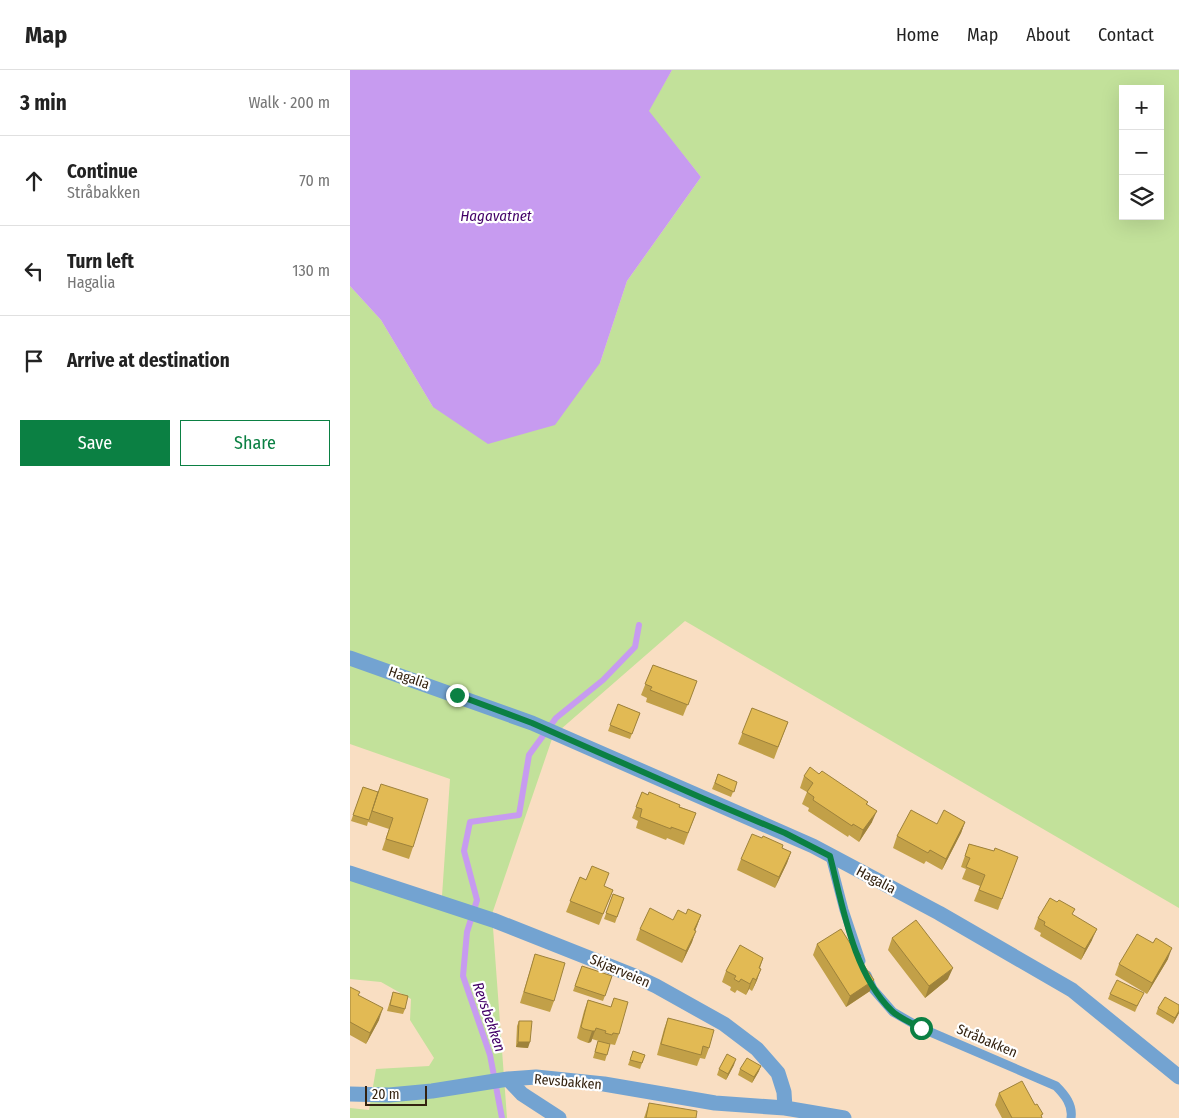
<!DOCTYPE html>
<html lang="en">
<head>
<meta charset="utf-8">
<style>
	body { margin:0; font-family:"Fira Sans Condensed",sans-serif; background:#f6f6f6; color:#222 }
	.controls { position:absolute; right:15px; top:15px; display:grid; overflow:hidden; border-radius:0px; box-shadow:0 5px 20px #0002 }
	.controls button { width:45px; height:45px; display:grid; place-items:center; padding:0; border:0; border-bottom:1px solid #e0e0e0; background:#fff; color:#222; font:25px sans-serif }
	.scale { position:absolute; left:15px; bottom:12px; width:62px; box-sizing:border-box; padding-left:5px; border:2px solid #332210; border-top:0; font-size:14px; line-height:18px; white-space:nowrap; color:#332210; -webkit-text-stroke:4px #fff; paint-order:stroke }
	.stop { position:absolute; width:15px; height:15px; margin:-11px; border:4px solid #0b8043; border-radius:50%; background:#fff }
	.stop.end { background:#0b8043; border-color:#fff; box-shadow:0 1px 5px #0008 }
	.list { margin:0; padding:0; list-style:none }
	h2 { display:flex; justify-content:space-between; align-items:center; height:65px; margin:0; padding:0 20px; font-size:21px }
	h2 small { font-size:16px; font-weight:400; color:#767676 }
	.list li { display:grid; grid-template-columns:32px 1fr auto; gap:15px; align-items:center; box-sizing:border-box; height:90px; padding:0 20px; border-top:1px solid #e0e0e0 }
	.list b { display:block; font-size:19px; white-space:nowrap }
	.list p { margin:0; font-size:16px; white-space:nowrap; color:#767676 }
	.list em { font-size:16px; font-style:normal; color:#767676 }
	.actions { display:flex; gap:10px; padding:15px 20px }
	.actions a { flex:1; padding:11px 0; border:1px solid #0b8043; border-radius:0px; text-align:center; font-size:18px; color:#0b8043 }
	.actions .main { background:#0b8043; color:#fff }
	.icon { flex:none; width:28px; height:28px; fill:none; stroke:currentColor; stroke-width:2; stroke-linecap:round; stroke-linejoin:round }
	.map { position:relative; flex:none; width:829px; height:1048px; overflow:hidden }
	header { display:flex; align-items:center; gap:30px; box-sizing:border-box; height:70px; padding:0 25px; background:#fff; border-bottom:1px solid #e0e0e0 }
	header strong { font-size:24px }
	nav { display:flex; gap:28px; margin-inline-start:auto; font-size:18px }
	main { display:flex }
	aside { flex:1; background:#fff }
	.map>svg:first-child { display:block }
</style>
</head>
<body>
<header>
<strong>Map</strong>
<nav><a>Home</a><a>Map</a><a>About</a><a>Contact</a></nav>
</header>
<main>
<aside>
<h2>3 min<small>Walk · 200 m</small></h2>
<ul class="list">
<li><svg class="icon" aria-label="ahead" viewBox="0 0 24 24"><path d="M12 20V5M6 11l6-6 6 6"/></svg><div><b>Continue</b><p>Stråbakken</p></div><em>70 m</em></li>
<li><svg class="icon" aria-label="left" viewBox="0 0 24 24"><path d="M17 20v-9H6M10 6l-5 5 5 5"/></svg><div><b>Turn left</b><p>Hagalia</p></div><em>130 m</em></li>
<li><svg class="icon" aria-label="arrive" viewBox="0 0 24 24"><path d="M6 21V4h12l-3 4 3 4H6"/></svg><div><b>Arrive at destination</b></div></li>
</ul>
<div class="actions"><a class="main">Save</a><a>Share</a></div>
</aside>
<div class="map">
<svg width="829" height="1048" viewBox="0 0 829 1048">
	<rect width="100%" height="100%" fill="#f9dec2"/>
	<path fill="#c2e19a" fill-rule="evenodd" d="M322,0H829V838L335,551L203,666L142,844L157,1048H0V1038L19,1040L26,999L79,996L84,988L60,950L61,929L31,912L0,909V799L92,826L100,709L0,674V216L31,250L83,337L250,293L277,211L351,107L298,41ZM773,19H810V146H773Z"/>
	<path fill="#c79bf0" d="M0,0H322L299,41L351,107L277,211L250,293L205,355L138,374L83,337L31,250L0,216Z"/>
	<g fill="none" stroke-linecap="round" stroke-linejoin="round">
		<path stroke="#c79bf0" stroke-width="6" d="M152,1048L140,985L113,906L117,862L127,830L114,781L120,752L169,745L179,685L206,648L253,610L285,577L289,555"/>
		<path stroke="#73a3d1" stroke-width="9" d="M480,786L494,840L511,891
			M517,905L523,919L543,942L571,958L706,1016C715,1025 723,1035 721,1048"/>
		<path stroke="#73a3d1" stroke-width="15" d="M0,588L182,653L463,776L589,843L722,920L829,1007
			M0,803L143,850L287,907L306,916L374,954L407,979L428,1003L434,1022L435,1038L494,1048
			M158,1009L172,1024L209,1048
			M0,1024L39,1025L82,1021L158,1009L186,1007L254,1014L365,1033L435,1038"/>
	</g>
	<path fill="#c2a048" d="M303,595L347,611L333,646L296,632L297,628L291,625Z
		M268,634L290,643L280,669L258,661Z
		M402,638L438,652L424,689L388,674Z
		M368,704L387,712L381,727L362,719Z
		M469,704L518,732L517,734L522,752L509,772L499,765L498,767L458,741L459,738L452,734L457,722L450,718L454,706Z
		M13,717L28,722L63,777L59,789L32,780L39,759L18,752L17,756L1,751Z
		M292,722L346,743L334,775L317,768L316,770L286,758L288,751L282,748Z
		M615,752L611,763L592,800L576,791L574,794L543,778L547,766L587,754Z
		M619,774L644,781L668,787L648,840L624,831L630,816L612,809L616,799L611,797Z
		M432,778L441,782L437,793L425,818L387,800L391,789Z
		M230,807L263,820L249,855L216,842Z
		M263,824L274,828L265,853L254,849Z
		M336,844L351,845L345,861L342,872L332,893L286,870L290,859L323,850Z
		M723,845L742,870L731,890L690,866L691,863L684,859L688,848Z
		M542,868L598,909L575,928L538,880Z
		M467,874L505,881L511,886L510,889L520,921L496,937L463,885Z
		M185,884L204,931L200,942L170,933Z
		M413,888L410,898L407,910L402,921L399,919L396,925L387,920L385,923L380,920L381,917L372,912L376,901Z
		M818,889L797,924L765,905L769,894Z
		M232,896L262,906L253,931L223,921Z
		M0,917L29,950L16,974L0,965Z
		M43,922L55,939L53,944L37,941Z
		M760,924L791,928L785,942L758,929Z
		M264,928L269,964L265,975L260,974L255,991L243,988L248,971L252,972L242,969L241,972L238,973L230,970L227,968L234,941L238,930L261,937Z
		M808,938L829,943L823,954L806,944Z
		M318,948L359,978L355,989L350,988L347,996L307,985L314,959Z
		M169,951L178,978L166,977L167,956Z
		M283,981L295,985L290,999L278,995Z
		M384,995L376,1010L367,1005L369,999Z
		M390,999L409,1001L402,1013L388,1005Z
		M649,1023L692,1047V1048H652L645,1035Z
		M299,1033L346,1048H294Z"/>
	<path fill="#9e823b" d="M527,741L522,752L509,772L513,760Z
		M615,752L611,763L592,800L596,789Z
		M441,782L437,793L425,818L429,807Z
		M351,845L347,856L340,871L344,860Z
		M747,859L742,870L731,890L735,879Z
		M346,861L342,872L332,893L336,881Z
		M822,878L818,889L797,924L802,913Z
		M603,898L598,909L575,928L579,916Z
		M411,899L407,910L402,921L406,910Z
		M403,908L399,919L396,925L400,914Z
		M524,910L520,921L496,937L500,926Z
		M33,938L29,950L16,974L20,963Z
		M829,941V943L823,954L825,948Z
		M242,961H245L241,972L238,973Z
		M168,972H180L178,978L166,977Z
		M386,989L384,995L376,1010L378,1004Z
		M411,996L409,1001L402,1013L404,1007Z"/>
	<path fill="#e2ba54" stroke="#9e823b" d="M303,595L347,611L338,635L300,620L302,617L295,614Z
		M268,634L290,643L282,664L260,655Z
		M402,638L438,652L428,677L392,663Z
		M460,697L469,704L472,701L518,732L516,734L527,741L513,760L503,754L502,756L463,730L464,727L457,722L463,713L454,706Z
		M368,704L387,712L384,722L365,713Z
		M31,714L78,729L63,777L36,769L43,748L22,741Z
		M13,717L28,722L19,750L3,745Z
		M292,722L298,725L299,722L330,735L329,737L346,743L338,763L321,757V759L290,747L292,739L286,737Z
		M561,740L587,754L594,740L615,752L596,789L580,780L578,783L547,766Z
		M402,764L412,768L413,766L433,775L432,778L441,782L429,807L391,789Z
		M619,774L644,781L645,778L668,787L652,829L629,820L635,805L616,797L620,788L615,786Z
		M242,796L259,803L254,816L263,820L253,844L220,831L230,807L236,810Z
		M263,824L274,828L267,847L256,843Z
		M700,828L707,832L709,830L725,839L722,844L747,859L735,879L694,855L695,852L688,848Z
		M300,838L323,850L328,840L336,844L338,839L351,845L344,860L346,861L336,881L290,859Z
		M566,850L603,898L579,916L542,868Z
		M491,859L505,881L507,880L511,886L509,888L524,910L500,926L467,874Z
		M787,864L803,873L806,868L822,878L802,913L769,894Z
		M390,875L413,888L409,898L411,899L406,910L403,908L400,914L391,909L389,912L384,909L386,906L376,901Z
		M185,884L215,893L204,931L174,922Z
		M232,896L262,906L255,926L225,916Z
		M767,910L794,923L787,936L760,924Z
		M0,917L10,922L8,925L33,938L20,963L0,952Z
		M43,922L58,926L55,939L40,935Z
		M815,927L829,935V941L825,948L808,938Z
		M264,928L278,932L269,964L263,963L262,965L255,963L256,961L246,958L245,961H242L234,959L231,957L238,930L261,937Z
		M318,948L364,960L359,978L353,976L351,985L311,974Z
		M169,951H182L180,972H168Z
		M248,971L260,974L257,985L245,982Z
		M283,981L295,985L292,993L280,990Z
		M377,984L386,989L378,1004L369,999Z
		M397,988L411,996L404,1007L390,999Z
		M672,1011L685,1035L687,1034L693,1044L691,1045L692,1048H662L649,1023Z
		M299,1033L347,1041L346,1048H296Z"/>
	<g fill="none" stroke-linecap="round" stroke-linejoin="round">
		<path stroke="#0b8043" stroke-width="6" d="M107,625L182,653L352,728L435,763L480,786C493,837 503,903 542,941C549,948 562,953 571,958"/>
	</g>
	<g text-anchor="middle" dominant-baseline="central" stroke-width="4.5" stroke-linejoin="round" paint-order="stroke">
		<g font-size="14" fill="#332210" stroke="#fff">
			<text transform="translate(59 608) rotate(19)">Hagalia</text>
			<text transform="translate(526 810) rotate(28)">Hagalia</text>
			<text transform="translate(270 901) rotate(23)">Skjærveien</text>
			<text transform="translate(637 971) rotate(23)">Stråbakken</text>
			<text transform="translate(218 1012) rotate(5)">Revsbakken</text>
		</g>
		<g font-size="15" font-style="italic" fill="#430068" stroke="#fff">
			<text x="146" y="146">Hagavatnet</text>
			<text transform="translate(139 947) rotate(71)">Revsbekken</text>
		</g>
	</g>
</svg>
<div class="controls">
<button>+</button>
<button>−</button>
<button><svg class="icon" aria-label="layers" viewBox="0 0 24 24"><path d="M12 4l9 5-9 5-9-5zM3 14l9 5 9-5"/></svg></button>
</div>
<div class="scale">20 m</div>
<div class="stop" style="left:571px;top:958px"></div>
<div class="stop end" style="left:107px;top:625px"></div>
</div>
</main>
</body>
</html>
